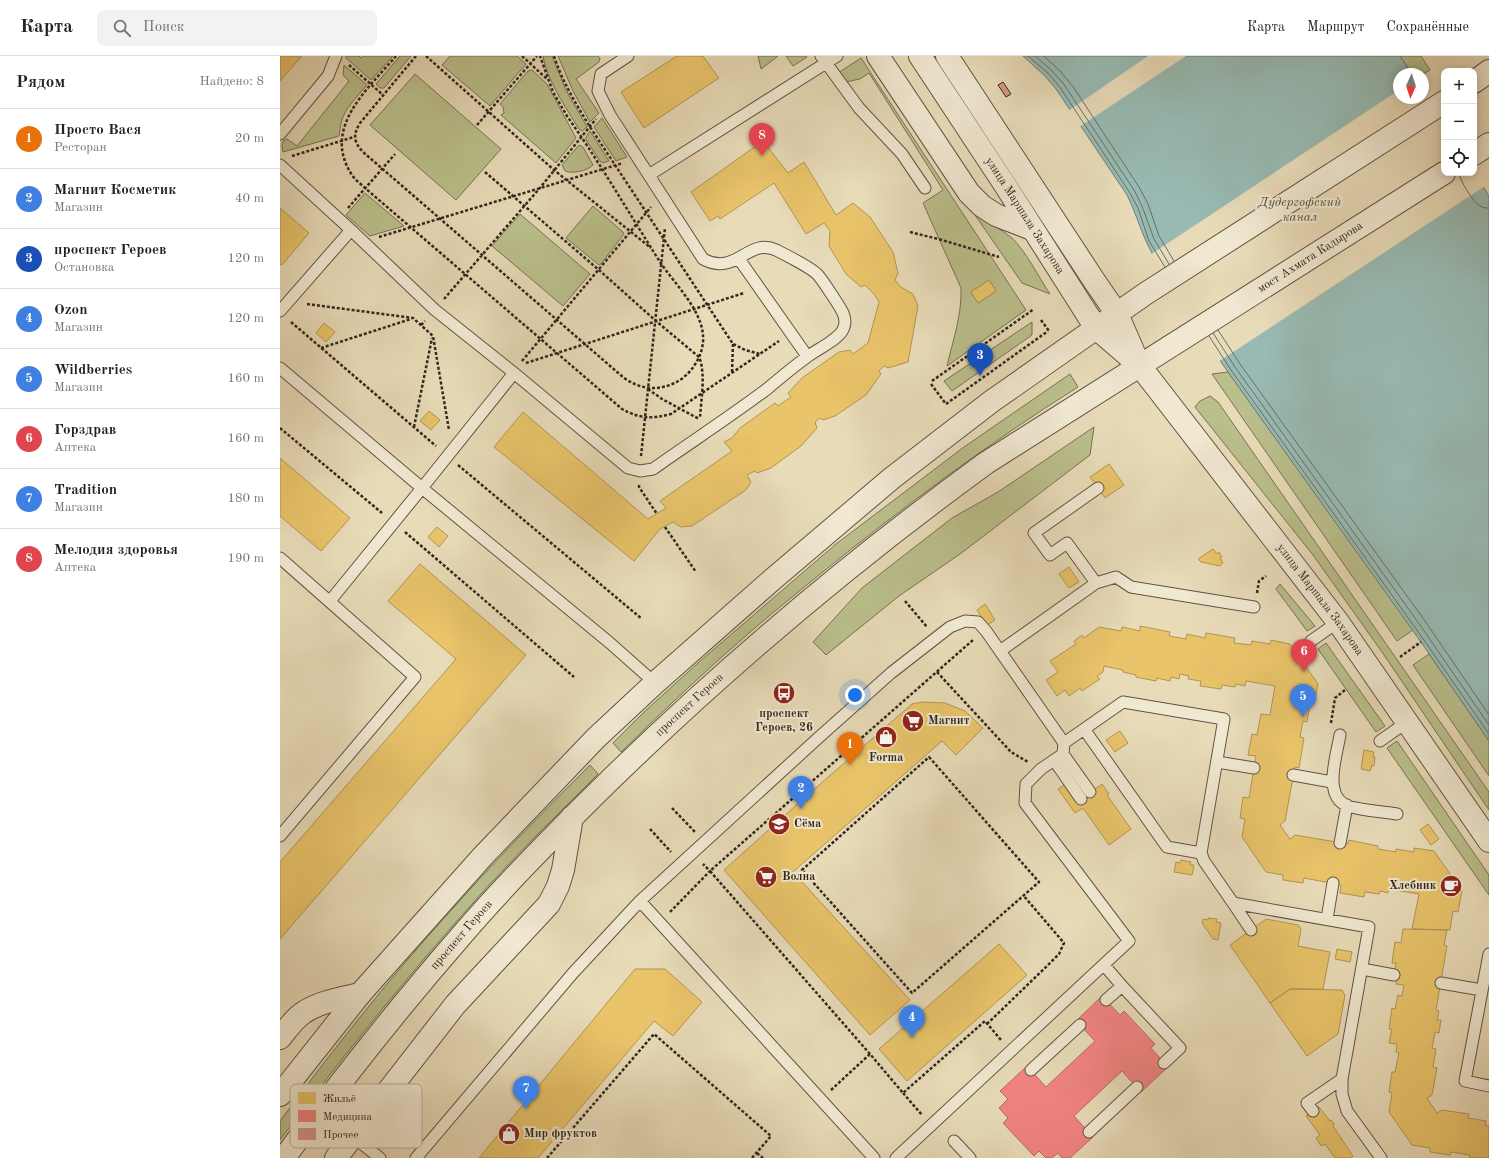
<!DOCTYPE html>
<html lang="ru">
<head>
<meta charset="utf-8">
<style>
	body { margin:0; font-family:"Old Standard TT",serif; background:#f2f2f2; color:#222 }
	.controls { position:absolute; right:12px; top:12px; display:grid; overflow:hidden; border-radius:8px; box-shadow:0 2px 10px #0003 }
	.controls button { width:36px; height:36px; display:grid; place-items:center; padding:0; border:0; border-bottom:1px solid #e0e0e0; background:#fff; color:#222; font:20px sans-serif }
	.compass { position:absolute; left:1113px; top:12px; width:36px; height:36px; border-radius:50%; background:#fff; box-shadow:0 2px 10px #0003; rotate:183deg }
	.you { position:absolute; left:575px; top:639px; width:14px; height:14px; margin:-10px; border:3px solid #fff; border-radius:50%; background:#1a73e8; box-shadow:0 0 0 6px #1a73e833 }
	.badge { display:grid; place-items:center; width:26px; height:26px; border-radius:50%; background:#b45309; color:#fff; font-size:13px; font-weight:700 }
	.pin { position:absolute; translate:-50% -33px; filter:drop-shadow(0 1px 2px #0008) }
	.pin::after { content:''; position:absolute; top:21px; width:14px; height:12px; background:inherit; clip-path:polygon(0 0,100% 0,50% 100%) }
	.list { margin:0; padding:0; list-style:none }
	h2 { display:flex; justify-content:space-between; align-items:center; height:52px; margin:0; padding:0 16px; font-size:17px }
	h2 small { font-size:13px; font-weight:400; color:#767676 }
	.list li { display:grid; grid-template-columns:26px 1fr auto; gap:12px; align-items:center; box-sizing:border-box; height:60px; padding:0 16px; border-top:1px solid #e0e0e0 }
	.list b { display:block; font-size:15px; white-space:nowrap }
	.list p { margin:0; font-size:13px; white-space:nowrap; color:#767676 }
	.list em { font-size:13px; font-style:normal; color:#767676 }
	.icon { flex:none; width:22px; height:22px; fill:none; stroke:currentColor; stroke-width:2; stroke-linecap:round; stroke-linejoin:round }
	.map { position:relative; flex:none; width:1209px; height:1102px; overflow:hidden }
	header { display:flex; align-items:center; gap:24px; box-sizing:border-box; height:56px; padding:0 20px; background:#fff; border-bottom:1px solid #e0e0e0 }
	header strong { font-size:19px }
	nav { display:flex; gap:22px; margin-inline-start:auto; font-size:14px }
	.search { width:280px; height:36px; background:#f2f2f2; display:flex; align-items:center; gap:10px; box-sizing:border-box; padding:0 14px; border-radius:8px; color:#767676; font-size:15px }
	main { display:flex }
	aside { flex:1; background:#fff }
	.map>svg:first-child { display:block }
</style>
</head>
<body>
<header>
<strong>Карта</strong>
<div class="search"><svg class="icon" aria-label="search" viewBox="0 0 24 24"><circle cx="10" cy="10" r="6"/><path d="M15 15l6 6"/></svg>Поиск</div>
<nav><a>Карта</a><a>Маршрут</a><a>Сохранённые</a></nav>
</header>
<main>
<aside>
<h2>Рядом<small>Найдено: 8</small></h2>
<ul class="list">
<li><span class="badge" style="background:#e8710a">1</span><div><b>Просто Вася</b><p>Ресторан</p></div><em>20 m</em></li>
<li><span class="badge" style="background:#3f7fe0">2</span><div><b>Магнит Косметик</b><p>Магазин</p></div><em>40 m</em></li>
<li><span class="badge" style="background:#1a4fb4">3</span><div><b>проспект Героев</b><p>Остановка</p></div><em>120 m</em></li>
<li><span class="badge" style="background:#3f7fe0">4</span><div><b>Ozon</b><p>Магазин</p></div><em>120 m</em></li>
<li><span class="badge" style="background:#3f7fe0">5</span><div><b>Wildberries</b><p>Магазин</p></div><em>160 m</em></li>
<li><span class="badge" style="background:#e0444e">6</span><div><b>Горздрав</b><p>Аптека</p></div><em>160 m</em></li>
<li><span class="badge" style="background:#3f7fe0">7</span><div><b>Tradition</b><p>Магазин</p></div><em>180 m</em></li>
<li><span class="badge" style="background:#e0444e">8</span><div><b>Мелодия здоровья</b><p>Аптека</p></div><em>190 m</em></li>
</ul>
</aside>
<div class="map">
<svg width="1209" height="1102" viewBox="0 0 1209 1102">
	<rect width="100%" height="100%" fill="#e8dbb8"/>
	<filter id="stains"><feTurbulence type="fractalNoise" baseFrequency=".005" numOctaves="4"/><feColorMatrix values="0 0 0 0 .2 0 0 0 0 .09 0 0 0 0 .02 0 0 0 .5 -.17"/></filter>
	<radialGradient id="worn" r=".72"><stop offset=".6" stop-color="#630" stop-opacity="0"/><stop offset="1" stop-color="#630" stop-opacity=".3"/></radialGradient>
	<path fill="#babf8c" stroke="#767354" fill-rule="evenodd" d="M66,0H79L81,2L83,0H113L91,24L66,2Z
		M120,0H131L104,32H100L96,28Z
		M170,0H237L246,8L210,50L162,9Z
		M263,0H272L286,34L307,71L302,75L299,73C286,52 267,24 263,0Z
		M278,0H318L320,2L319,6L296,23L319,57L310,66L293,35Z
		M478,0H498L481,13Z
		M506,0H526L527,1L513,10Z
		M1120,0H1141L1150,14L1143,18H1132Z
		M581,2L746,254L667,310C673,284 682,259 681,232L643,147L663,134L589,17L580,23L561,27L558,17ZM709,224L716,235L698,247L691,236Z
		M64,9L87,29C78,40 64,53 61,67C60,71 60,76 59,80L3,96L2,89L3,85L7,83L17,90L69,25L63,19Z
		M252,14L267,28L296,82L276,107L221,59L224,57L223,51L220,48L248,15Z
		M135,18L221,93L176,144L90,69Z
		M322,62L347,101L336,105L314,71Z
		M310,75L329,105L323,107L320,105L306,84V81Z
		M299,89L303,91L313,109C307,115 293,118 285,115L282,109Z
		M85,137L124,170L90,180L66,159Z
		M313,150L343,176L344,178L321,208L319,209L286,182Z
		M240,158L310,218L283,250L212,190Z
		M695,159C707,166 721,173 732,182C747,197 758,220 770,238L742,227Z
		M752,266V279L672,335L664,325Z
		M948,316L1133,574L1117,585L932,318Z
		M790,318L798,331C707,388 622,452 539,519C516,538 492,557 469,577C425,615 383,655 341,696L333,687L364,656L418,607L556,488L684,391Z
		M930,340L938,346L1209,736V754L1102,596L1033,499L915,351L920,345Z
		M814,371L810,399L680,498L619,540L546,599L533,586L582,532L672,462L718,436Z
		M1000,528L1035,570L1027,575L996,533Z
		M1046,587L1105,670L1096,676L1038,593Z
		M1149,598L1209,685V720L1133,609Z
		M1117,685L1209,819V839L1107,692Z
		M310,709L318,718C282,754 245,790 210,828C136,909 66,996 0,1084V1065C52,995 108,924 166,860C212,808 261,758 310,709Z"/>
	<path fill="#98bab3" stroke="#6f7f77" d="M743,0H1120L1132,18H1119V42H1143L1164,117L1194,116L1209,140V685L1141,586L943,309L873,199C862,180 857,159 847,139L776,33L765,20Z"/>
	<path fill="#e8dbb8" d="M868,0H906L799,71L788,55Z
		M1119,34V42H1143V34H1144L1164,65V117H1194L1195,114L1205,130L938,306L870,199Z"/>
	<path fill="#e9c46a" stroke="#b29553" d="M0,0H22L0,25Z
		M397,0H423L439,22L364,72L341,36Z
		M483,85L508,117L524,106L556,159L573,147L590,161L613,196L618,217L615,224L621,231L633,238L638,250L628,306L608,312L604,310L599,315L601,318L586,339L555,360L543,364L540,362L535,366L537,372L521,390L491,412L477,417L475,415L467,419L471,426L466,434L412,470L401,471L393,466L380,473L354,505L214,391L243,356L368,463L386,452L380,445L452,395L444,386L452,382L460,372L495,347L498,350L511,341L508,337L522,322L559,296L570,294L573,298L588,287L599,246L594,238L585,229L581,231L566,218L549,190L550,175L544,167L526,178L494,127L440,163L438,160L430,165L411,136Z
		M0,152L29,177L2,209L0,208Z
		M709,224L716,235L698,247L691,236Z
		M44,267L55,276L46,286L36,277Z
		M149,355L160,364L151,374L140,365Z
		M0,402L70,462L41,495L0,460Z
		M829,408L844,429L825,442L810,421Z
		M157,471L168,480L159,491L148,481Z
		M933,493L937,498L939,496L942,501L940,502L943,507L940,510L921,506L918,503Z
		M140,508L246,599L0,883V806L176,603L108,545Z
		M789,511L799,526L789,532L779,518Z
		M705,548L715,564L707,569L697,554Z
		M860,570L890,576L889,580L906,583L907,578L925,582L926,577L955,582L954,587L971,589L972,585L990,588L991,584L1010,588L1038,628L1034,648L1030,647L1027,666L1023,665L1020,681L1024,682L1019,712L1015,711L1005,765L1000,769L1010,783L1015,779L1068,788L1069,784L1098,790V793L1116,796V793L1134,796V792L1154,795L1182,835L1178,856L1173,855L1170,874L1132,873L1139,838L1109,833L1108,837L1100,835L1099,838L1085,836L1084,841L1060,837L1061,829L1024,822L1023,827L1003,824V819L986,816L962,781L965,763L960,762L963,741L969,742L976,700L968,699L972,678L977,679L981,658L990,659L995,630L966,625L965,630L956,628L955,631L942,629L941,633L920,630L921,625L908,623L909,620L900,618L899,623L891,621L890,625L877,622L876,625L856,621V619L843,616V614L824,610L823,616L817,620L820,623L802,635L800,632L789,640L785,634L777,640L766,624L778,616L770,605L796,588L794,585L802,579L804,582L819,571L841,575L842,571L860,575Z
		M643,646L665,647L685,655L703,672L676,699L662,685L513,816L630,944L590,979L444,814L523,743L632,648Z
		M840,675L848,687L835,696L826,684Z
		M1084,694L1094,696L1093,701H1095L1094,710L1092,709L1090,715L1081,713Z
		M786,728L798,745L822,728L829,738L827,739L851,773L829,789L803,752L795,757L778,733Z
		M1148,768L1159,783L1151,789L1140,774Z
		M901,804L911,806L910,809H914L912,819L894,816L896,806L900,807Z
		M928,862L937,863L936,866L941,867L938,884L933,883L922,867L923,863L928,864Z
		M986,863L1018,869L1021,873L1018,890L1050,896L1043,933H1010L990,947L950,889Z
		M1123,873L1167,874L1164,889L1167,890L1156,954L1159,955L1157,964H1161L1159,977L1155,976L1152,992L1156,993L1153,1011L1157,1012L1152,1039L1147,1042L1157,1057L1162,1054L1189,1058L1188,1062L1206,1065L1205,1069L1209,1070V1102H1189L1190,1099L1171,1096L1170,1099L1150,1096V1092L1132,1089L1109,1056L1112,1037L1109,1036L1112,1016H1115L1119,997L1116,996L1117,988L1109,987L1112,973H1109L1112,952L1115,953L1118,939L1122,940L1124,929L1116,928L1117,922L1114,921L1116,907H1112L1115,886L1121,887Z
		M719,888L747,919L627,1025L599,993Z
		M1057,893L1072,896L1070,906L1055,903Z
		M355,913H385L422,946L393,980L374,965L258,1102H199Z
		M1010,933L1062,934L1065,939L1058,978L1027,1000L990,947Z
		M1039,1051L1050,1065L1051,1064L1054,1068L1053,1070L1073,1100L1071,1102H1055L1045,1088L1041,1090L1036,1082L1040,1079L1026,1060Z"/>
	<path fill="#f28482" stroke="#b86864" d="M822,940L840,959L844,955L875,988L871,992L888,1011L861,1036L842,1015L794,1060L813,1081L790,1102H782L778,1097L772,1102H766L759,1095L754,1100L723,1067L728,1062L719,1052L728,1043L720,1035L747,1010L766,1031L815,985L796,965Z"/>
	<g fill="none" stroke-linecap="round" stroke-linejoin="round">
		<path stroke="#657068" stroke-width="1" d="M748,0L768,17L779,30L850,137L858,152L869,185L885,211
			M755,0L771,14L783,27L854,134L862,150L874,183L889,208
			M764,0L781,16L794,32L859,131L868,148L879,180L894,205
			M1179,117C1180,125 1193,146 1200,150C1203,152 1206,152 1209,152
			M938,274L960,308L1145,565L1209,659
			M933,277L955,311L1140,569L1209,669
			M929,280L951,314L1144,584L1209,678"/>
	</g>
	<path fill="#d5978a" stroke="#32271d" d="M723,26L731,38L726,41L718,29Z"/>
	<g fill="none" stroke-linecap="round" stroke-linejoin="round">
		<g stroke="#605444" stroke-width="13">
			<path id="service" d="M348,0L321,18L318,35L330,59L423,203C456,221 468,181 496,194C504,198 533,213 538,219C543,225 559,249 563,257C565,262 566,266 564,271C561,283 537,293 527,301C513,311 500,322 487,333C450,361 411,386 373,413L360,415L348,412L234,317L142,432L330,587L375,627
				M541,0L579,52L622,98L645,132
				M0,78L48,20L56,0
				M0,109L71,174L0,255
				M369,119L557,0
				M71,174L155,254L234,317
				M459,203L527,300
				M0,312L142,432L50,545
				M0,502L135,621L0,780
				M816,527L787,487L770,499L754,477L818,432
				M1031,585L1058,566
				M720,595L816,527L836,521L851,531L974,551
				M804,673L887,791L921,797
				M1060,679C1057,698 1042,741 1068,750C1083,755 1101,755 1117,758
				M1100,685L1127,666
				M784,687L843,646L944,663L921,797L924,805L953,847L1089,871L1062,1023V1038L1067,1055L1101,1102
				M783,698L810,736
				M774,704L801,743
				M937,706L974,712
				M1013,719L1052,726
				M1060,787L1067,749
				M360,845L594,1102
				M953,847L971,874
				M1047,863L1053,827
				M1209,898L1185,1025L1209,1030
				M824,909L842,930
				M1082,913L1114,919
				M1161,927L1202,934
				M826,944L842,930L900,992L884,1007
				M751,1014L800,969
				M1033,1055L1027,1047L1062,1023
				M809,1076L857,1031
				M72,1080L100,1102
				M674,1085L690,1102
				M136,1102L293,917L360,845L537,683L611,617L670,571L685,565L698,566L706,575L784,687L783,698L761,713L746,728L745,747L849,885L616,1102"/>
		</g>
		<g stroke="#605444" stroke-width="24">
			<g id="minor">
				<path d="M598,0L689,137L702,150L716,159L752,173"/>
				<path id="s1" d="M860,310L1058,566L1209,785"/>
				<path d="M0,982C7,973 14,963 23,957C38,946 63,942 80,938"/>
				<path d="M56,1102L175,949L269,848L278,830L283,814L292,761"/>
			</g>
		</g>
		<g stroke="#605444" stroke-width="24">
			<g id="tertiary">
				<path id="s2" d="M640,0L725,129L816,272L860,310"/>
				<path d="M667,0L815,226L837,258L857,304"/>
				<path d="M1194,26L1209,15"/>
				<path d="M1194,98L1209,88"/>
				<path d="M0,1039L80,938L203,800L316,682L375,627L493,523L612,422L712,345L865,238L1164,46"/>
				<path id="s3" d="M4,1102C60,1026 119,951 181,880C227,826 278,775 329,725C447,610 573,504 706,407L1164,117"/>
			</g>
		</g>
		<path stroke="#32271d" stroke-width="2.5" stroke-dasharray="3 2" stroke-linecap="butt" d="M116,0C88,33 41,72 72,119C75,124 81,128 85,132L342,353C360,363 372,363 391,358L499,285
			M136,0L80,67C73,79 73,85 83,96L344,322C359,332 373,335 390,329C410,322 425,299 423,279C421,253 394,227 380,206C349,157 320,107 287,60L273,36L260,0
			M146,0L274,114L371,192
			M242,0L268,24
			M274,0C282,25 296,48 310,71L453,288L465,294L480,298
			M69,9L103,39
			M197,69L257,0
			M12,100L74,81
			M205,116L319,214L376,265L419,301C426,317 421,344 420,362
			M68,152L115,98
			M630,176L662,184L719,201
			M99,181L343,107
			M164,243L259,133L316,63
			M27,248L133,262L153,280L169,374
			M761,264L769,275
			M11,266L156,390
			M141,269L145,265
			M41,292L131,263
			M242,305L371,151
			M246,307L464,237
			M452,316L453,288
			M652,325L754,253
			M651,328L666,348L768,275
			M368,333L382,343L419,363
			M134,371L152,282
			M0,372L102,457
			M361,400L385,172
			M178,409L362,563
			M359,429V431L377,458
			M385,471L416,516
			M125,476L294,621
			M977,537L979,525L986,520
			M625,545L647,571
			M1120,601L1141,586
			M657,616L731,696L748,706
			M1051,667L1055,642L1065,634
			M649,701L759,826L632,937L522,814Z
			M392,752L415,776
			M370,773L391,796
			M390,856L430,815L423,808
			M707,968L768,909L779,898L784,887L743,839
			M590,998L430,815L693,584
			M551,1034L590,998L623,1037L705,965L721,984
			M623,1037L642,1059
			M117,1056L129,1087
			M477,1097L483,1102
			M267,1102L374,978L491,1080L472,1102"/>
		<use href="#service" stroke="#f0e8d1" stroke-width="11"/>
		<use href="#minor" stroke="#f0e8d1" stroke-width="22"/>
		<use href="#tertiary" stroke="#f0e8d1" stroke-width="22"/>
	</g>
	<defs>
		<g id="bus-disc" transform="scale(1.15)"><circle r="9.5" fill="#8f2418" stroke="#f0e8d1"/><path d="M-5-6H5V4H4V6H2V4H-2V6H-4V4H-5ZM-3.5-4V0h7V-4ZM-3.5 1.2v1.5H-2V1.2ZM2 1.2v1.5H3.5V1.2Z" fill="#fff"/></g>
		<g id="supermarket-disc" transform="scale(1.15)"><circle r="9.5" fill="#8f2418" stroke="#f0e8d1"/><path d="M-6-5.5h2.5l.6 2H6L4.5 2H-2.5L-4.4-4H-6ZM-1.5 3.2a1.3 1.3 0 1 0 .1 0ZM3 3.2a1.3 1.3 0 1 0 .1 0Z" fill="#fff"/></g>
		<g id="shop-disc" transform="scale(1.15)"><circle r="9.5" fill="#8f2418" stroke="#f0e8d1"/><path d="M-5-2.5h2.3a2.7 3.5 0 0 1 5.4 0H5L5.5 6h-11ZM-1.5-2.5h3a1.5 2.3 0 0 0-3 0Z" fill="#fff"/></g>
		<g id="school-disc" transform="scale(1.15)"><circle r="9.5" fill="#8f2418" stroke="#f0e8d1"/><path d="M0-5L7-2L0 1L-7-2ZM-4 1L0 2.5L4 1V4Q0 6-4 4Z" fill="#fff"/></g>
		<g id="cafe-disc" transform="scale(1.15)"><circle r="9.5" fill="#8f2418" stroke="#f0e8d1"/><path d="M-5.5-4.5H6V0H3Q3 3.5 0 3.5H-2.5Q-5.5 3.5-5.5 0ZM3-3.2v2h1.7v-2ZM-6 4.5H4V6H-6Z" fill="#fff"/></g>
	</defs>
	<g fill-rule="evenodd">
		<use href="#bus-disc" x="504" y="637"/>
		<use href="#supermarket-disc" x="633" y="665"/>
		<use href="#shop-disc" x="606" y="681"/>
		<use href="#school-disc" x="499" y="768"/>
		<use href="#supermarket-disc" x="486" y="821"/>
		<use href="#cafe-disc" x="1171" y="830"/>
		<use href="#shop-disc" x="229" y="1078"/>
	</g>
	<g text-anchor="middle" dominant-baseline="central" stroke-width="4" stroke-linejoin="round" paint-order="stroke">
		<g font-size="12" fill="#32271d" stroke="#f0e8d1">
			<text stroke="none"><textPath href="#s2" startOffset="191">улица Маршала Захарова</textPath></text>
			<text stroke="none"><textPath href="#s3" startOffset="1376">мост Ахмата Кадырова</textPath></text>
			<text stroke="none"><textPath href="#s1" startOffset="295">улица Маршала Захарова</textPath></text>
			<text stroke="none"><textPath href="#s3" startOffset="609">проспект Героев</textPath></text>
			<text stroke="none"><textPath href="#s3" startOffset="285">проспект Героев</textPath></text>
		</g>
		<g font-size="12" font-weight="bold" fill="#32271d" stroke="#f0e8d1" text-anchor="start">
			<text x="504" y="658" text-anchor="middle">проспект<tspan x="504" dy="14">Героев, 26</tspan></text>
			<text x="648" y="665">Магнит</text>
			<text x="606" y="702" text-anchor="middle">Forma</text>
			<text x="514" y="768">Сёма</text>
			<text x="502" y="821">Волна</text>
			<text x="1156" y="830" text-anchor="end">Хлебник</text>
			<text x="244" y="1078">Мир фруктов</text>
		</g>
		<g font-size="13" font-style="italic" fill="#4c4c42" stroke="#f0e8d1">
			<text x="1020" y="146">Дудергофский<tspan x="1020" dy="15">канал</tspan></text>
		</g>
	</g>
	<rect x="10" y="1028" width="132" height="64" rx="6" fill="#f0e8d1" stroke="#b7ae9b" stroke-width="1"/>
	<rect x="18" y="1036" width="18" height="12" fill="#e9c46a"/>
	<rect x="18" y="1054" width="18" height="12" fill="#f28482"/>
	<rect x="18" y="1072" width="18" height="12" fill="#d5978a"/>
	<g font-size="11" fill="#32271d">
		<text x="43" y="1046">Жильё</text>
		<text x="43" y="1064">Медицина</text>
		<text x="43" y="1082">Прочее</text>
	</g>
	<rect width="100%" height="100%" filter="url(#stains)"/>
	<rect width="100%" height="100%" fill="url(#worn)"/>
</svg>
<div class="controls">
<button>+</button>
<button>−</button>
<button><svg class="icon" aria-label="locate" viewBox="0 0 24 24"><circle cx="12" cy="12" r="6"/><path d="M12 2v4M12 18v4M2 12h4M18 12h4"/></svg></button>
</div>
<svg class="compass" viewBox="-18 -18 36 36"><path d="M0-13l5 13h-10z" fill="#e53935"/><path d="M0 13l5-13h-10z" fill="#767676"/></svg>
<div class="you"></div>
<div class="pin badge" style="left:570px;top:709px;background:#e8710a">1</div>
<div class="pin badge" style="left:521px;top:753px;background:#3f7fe0">2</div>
<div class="pin badge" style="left:700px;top:320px;background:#1a4fb4">3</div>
<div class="pin badge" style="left:632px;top:982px;background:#3f7fe0">4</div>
<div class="pin badge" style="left:1023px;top:661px;background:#3f7fe0">5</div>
<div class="pin badge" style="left:1024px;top:616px;background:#e0444e">6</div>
<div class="pin badge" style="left:246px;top:1053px;background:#3f7fe0">7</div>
<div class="pin badge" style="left:482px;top:100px;background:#e0444e">8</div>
</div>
</main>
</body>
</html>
